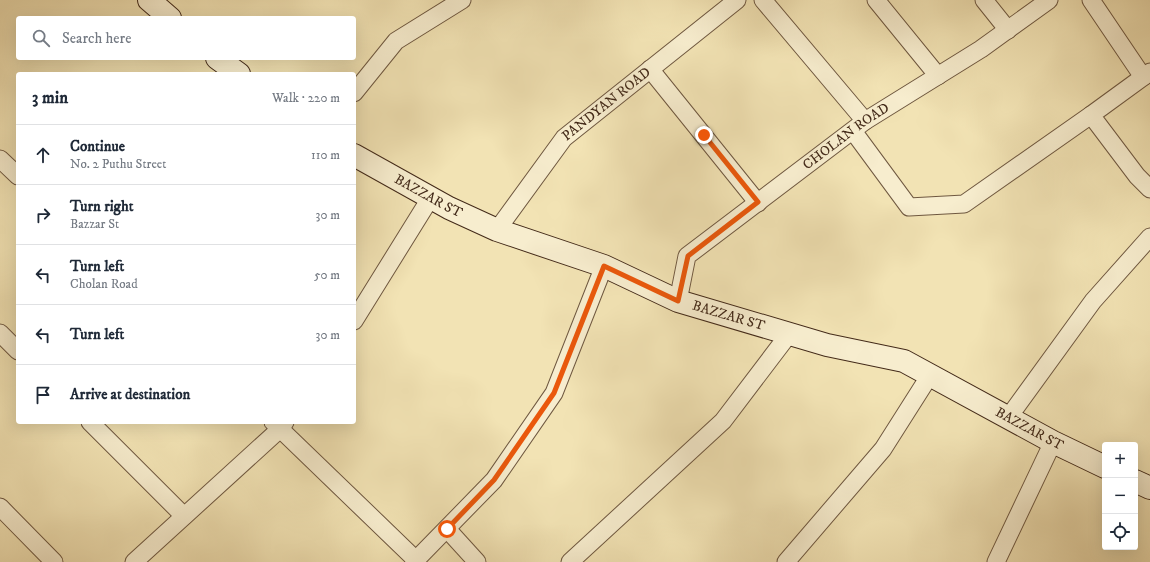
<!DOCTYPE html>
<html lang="en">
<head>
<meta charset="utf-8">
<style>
	body { margin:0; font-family:"IM FELL DW Pica",serif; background:#f2f2f3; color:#1f2937 }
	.controls { position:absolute; right:12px; bottom:12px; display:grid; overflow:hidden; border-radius:4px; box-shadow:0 4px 16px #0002 }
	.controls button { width:36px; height:36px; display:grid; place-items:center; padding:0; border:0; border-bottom:1px solid #e0e1e3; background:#fff; color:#1f2937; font:20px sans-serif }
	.stop { position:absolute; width:12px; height:12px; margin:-9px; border:3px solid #ea580c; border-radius:50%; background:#fff }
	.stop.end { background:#ea580c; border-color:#fff; box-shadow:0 1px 4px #0008 }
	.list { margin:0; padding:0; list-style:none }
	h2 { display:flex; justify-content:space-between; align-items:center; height:52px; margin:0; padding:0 16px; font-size:17px }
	h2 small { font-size:13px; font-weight:400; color:#747a83 }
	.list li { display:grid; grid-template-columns:26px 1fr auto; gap:12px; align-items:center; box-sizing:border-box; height:60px; padding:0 16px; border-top:1px solid #e0e1e3 }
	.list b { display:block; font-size:15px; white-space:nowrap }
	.list p { margin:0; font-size:13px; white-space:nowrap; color:#747a83 }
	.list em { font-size:13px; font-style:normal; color:#747a83 }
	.icon { flex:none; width:22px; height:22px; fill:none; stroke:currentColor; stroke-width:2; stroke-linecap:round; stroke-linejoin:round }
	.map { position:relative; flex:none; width:1150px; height:562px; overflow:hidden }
	.search { position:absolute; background:#fff; box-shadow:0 4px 16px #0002; left:16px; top:16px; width:340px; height:44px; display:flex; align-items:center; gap:10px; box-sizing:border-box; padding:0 14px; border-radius:4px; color:#747a83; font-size:15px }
	.panel { position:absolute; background:#fff; box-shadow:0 4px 16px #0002; left:16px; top:72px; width:340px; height:352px; border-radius:4px }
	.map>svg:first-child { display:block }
</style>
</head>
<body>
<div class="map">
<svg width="1150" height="562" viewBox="0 0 1150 562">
	<rect width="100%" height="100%" fill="#f2e3b4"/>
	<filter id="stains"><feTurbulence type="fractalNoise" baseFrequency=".005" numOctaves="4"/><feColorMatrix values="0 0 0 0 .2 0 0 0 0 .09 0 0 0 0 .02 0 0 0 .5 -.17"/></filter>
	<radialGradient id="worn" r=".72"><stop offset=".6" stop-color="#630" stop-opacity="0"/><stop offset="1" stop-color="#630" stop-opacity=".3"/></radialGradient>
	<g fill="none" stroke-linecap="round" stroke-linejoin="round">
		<g stroke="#6f5840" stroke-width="19">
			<g id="street">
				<path d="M763,0L865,121"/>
				<path d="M876,0L938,76"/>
				<path d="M984,0L1008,30"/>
				<path d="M1091,0L1143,77"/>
				<path d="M650,69L758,203"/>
				<path d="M1150,72L1091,115L1137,176L1150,189"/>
				<path d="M354,93L396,41L462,0"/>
				<path d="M853,131L909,207L964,204L1091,115"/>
				<path d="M0,159L18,176"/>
				<path id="s1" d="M497,230L564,138L737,0"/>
				<path id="s2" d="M678,301L687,256L865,121L981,49L1049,0"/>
				<path d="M354,321L431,197"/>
				<path d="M0,333L18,351"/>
				<path d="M1008,418L1093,301L1150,237"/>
				<path d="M90,422L184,516"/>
				<path d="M273,422L416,560"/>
				<path d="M0,507L54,562"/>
				<path d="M447,529L477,562"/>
				<path d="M134,562L280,429L285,422"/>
				<path d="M414,562L494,480L554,393L604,266"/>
				<path d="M570,562L723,421L789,334"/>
				<path d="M786,562L883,449L930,375"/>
				<path d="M996,562L1053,442"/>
			</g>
		</g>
		<g stroke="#432a19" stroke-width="24">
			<g id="secondary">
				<path d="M149,0L170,18"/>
				<path d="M217,58L239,74"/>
				<path id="s3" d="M354,155L449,208L497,230L604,266L678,301L827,345L904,361L1053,442L1105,467"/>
				<path d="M1135,481L1150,488"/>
			</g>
		</g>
		<use href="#street" stroke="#f7edce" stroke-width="17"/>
		<use href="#secondary" stroke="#f7edce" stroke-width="22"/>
	</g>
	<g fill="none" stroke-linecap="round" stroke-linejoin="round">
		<path stroke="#ea580c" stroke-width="5" d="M447,529L494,480L554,393L604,266L678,301L688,256L758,202L704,135"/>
	</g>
	<g text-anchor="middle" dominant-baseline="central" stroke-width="4" stroke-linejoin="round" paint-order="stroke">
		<g font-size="14" fill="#432a19" stroke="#f7edce">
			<text stroke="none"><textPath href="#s1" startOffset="168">PANDYAN ROAD</textPath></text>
			<text stroke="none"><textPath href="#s2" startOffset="245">CHOLAN ROAD</textPath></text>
			<text stroke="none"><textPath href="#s3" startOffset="85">BAZZAR ST</textPath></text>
			<text stroke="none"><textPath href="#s3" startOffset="409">BAZZAR ST</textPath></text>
			<text stroke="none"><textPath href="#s3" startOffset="733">BAZZAR ST</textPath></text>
		</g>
	</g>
	<rect width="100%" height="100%" filter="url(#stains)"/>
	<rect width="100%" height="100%" fill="url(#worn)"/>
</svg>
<div class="controls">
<button>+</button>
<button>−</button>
<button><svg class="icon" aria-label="locate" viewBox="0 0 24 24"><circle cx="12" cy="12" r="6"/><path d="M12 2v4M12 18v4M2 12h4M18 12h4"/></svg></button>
</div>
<div class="stop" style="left:447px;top:529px"></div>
<div class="stop end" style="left:704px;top:135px"></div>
<div class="search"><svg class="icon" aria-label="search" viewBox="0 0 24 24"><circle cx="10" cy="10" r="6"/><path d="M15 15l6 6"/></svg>Search here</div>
<section class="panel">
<h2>3 min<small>Walk · 220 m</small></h2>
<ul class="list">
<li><svg class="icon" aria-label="ahead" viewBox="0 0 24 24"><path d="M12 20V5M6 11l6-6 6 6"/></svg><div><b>Continue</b><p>No. 2 Puthu Street</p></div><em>110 m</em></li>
<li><svg class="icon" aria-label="right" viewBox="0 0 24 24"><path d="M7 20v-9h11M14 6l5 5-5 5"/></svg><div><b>Turn right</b><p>Bazzar St</p></div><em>30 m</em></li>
<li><svg class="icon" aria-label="left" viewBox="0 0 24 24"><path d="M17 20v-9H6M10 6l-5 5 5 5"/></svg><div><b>Turn left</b><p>Cholan Road</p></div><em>50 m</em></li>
<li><svg class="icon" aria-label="left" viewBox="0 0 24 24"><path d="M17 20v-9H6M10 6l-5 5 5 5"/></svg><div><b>Turn left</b></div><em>30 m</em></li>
<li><svg class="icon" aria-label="arrive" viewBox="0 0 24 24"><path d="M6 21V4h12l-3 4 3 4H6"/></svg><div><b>Arrive at destination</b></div></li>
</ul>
</section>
</div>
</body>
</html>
